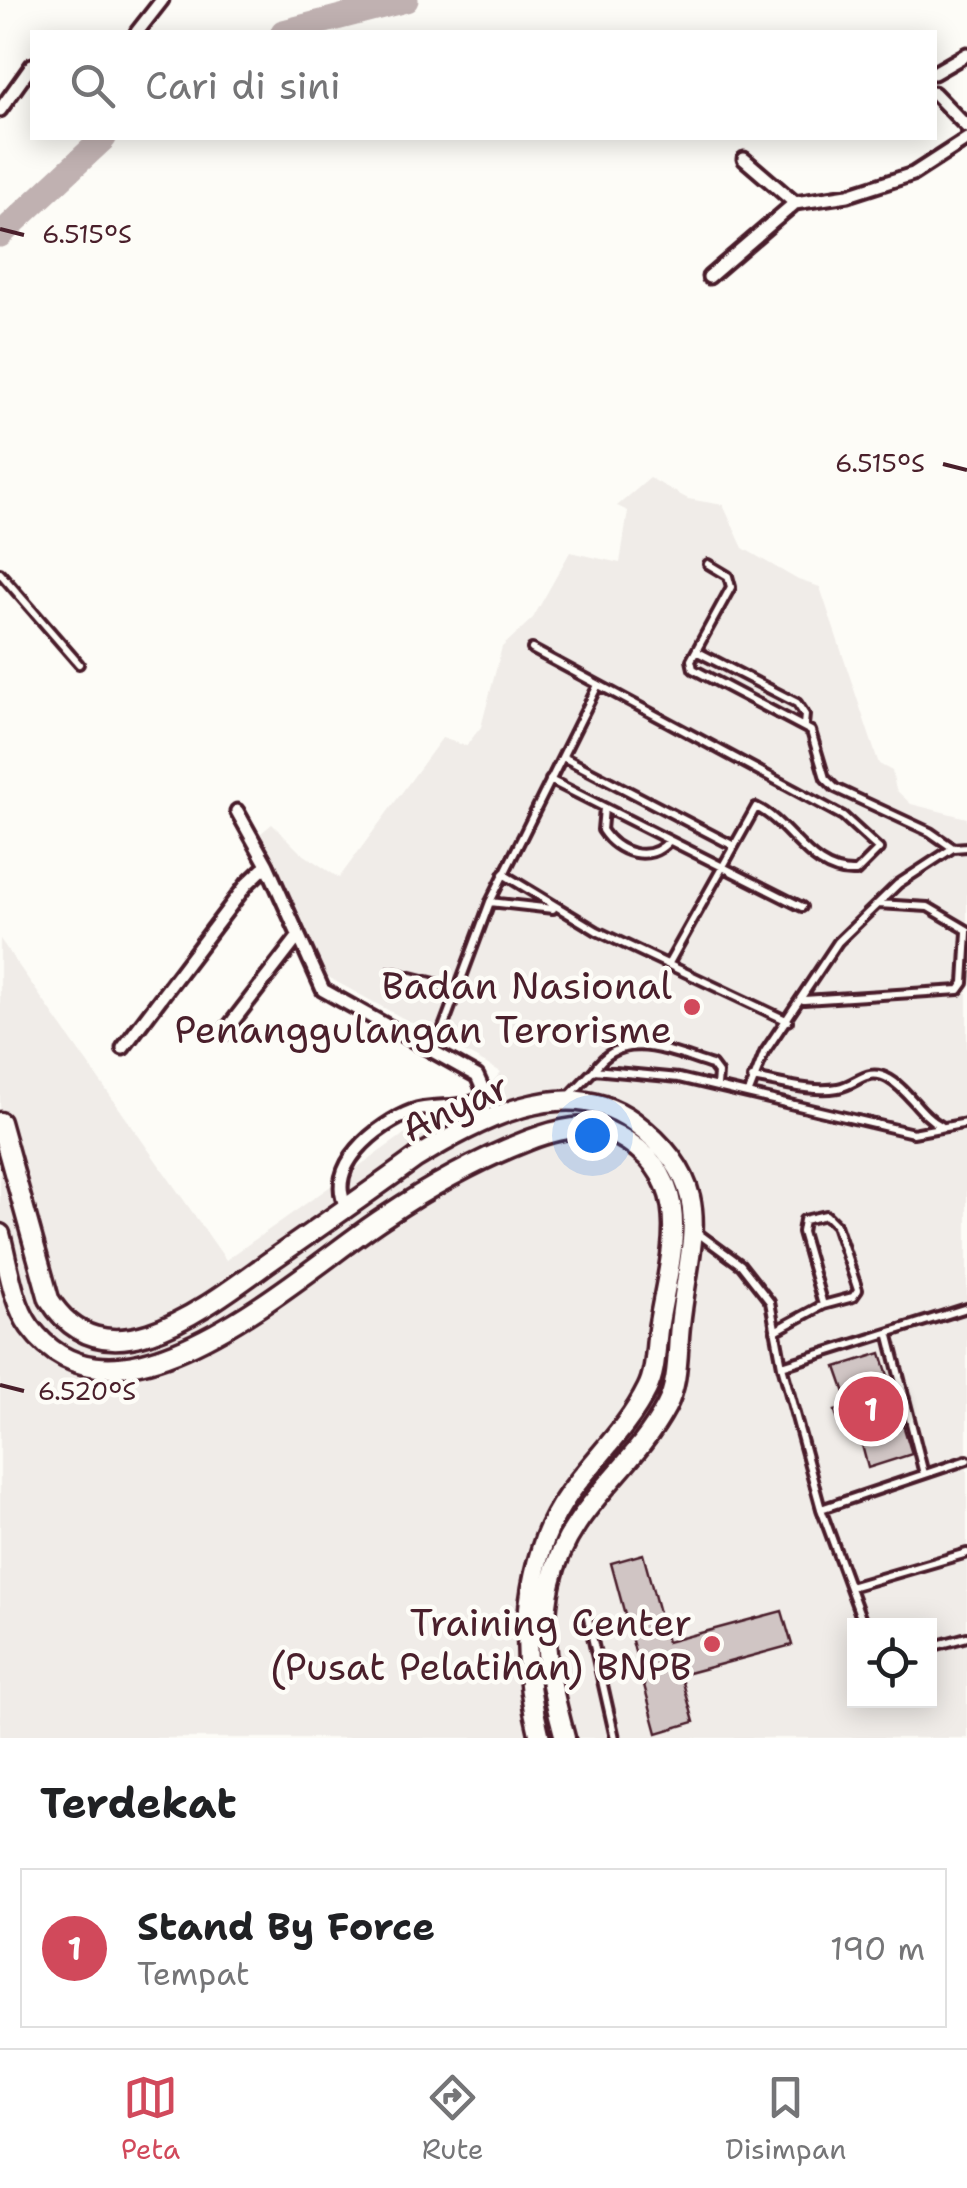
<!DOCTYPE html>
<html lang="id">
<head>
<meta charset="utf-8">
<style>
	body { margin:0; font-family:"Shantell Sans",sans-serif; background:#f6f6f6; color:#202124 }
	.controls { position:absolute; right:30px; bottom:30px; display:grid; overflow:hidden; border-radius:0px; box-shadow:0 5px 25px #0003 }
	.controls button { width:90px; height:90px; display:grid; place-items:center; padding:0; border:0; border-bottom:2px solid #e0e0e0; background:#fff; color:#202124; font:50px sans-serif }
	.you { position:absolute; left:592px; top:1135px; width:35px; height:35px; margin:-25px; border:8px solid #fff; border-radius:50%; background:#1a73e8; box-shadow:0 0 0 15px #1a73e833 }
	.badge { display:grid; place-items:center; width:65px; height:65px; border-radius:50%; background:#d1495b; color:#fff; font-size:32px; font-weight:700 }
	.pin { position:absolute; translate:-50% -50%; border:5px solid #fff; box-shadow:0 2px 10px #0006 }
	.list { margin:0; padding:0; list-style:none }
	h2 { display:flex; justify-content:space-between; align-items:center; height:130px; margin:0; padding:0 40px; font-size:42px }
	h2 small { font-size:32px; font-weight:400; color:#757577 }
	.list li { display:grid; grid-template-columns:65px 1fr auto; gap:30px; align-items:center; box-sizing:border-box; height:160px; margin:0 20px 20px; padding:0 20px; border:2px solid #e0e0e0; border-radius:0px }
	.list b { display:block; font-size:38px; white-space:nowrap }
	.list p { margin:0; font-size:32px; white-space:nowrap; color:#757577 }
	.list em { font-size:32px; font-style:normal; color:#757577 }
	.icon { flex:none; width:55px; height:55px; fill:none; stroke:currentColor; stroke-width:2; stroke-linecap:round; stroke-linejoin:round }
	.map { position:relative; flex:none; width:967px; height:1738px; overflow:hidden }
	.search { position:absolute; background:#fff; box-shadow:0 5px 25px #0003; left:30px; right:30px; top:30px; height:110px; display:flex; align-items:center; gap:25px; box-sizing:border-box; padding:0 35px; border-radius:0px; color:#757577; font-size:38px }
	.sheet { height:310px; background:#fff }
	nav { display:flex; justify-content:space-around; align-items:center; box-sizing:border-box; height:140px; border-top:2px solid #e0e0e0; background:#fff; font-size:28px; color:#757577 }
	nav a { display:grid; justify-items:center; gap:5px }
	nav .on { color:#d1495b }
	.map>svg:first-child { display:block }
</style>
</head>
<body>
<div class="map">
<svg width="967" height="1738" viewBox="0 0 967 1738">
	<rect width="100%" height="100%" fill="#fdfcf7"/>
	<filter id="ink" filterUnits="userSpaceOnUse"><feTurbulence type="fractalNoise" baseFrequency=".01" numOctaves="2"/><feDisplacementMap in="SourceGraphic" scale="20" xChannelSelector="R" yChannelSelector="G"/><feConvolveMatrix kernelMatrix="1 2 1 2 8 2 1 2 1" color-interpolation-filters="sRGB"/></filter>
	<g filter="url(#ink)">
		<path fill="#f0ece8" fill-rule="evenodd" d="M650,478L688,499L723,505L743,548L798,580L820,587L879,764L892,771L896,790L911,804L967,818V1738H0V939L226,1260L403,1135L477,1100L501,1072L324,975L261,833L272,824L300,852L339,878L442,738L466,746L481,727L502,647L533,618L570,552L620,563L628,511L617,506ZM854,1626H930V1700H854Z"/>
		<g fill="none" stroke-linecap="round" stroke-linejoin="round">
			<path stroke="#c0b1b1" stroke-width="25" d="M283,32L406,0
				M0,235L104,138"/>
		</g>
		<path fill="#d0c5c4" stroke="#4a1f2b" stroke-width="2.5" d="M881,1353L912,1454L868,1468L857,1426L841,1431L835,1411L850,1407L836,1367Z
			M643,1554L667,1642L782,1611L792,1645L681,1675L694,1722L657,1733L611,1563Z"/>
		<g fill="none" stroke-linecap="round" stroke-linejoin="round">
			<g stroke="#4a1f2b" stroke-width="14">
				<path id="lane" d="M708,564L728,576L731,587L691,660L693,669L811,731L825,778L835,788L930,832L953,848
					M0,573L79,664
					M532,649L843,816L879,849L856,872C810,875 791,823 756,807L669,963
					M696,651L797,703L805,715L804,725
					M563,757L732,845
					M550,780L802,907
					M604,808L602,830C617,853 649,864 669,841
					M503,874L597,931L788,1021
					M490,902L553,909
					M878,904L928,907L967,930
					M391,972L455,988
					M804,1000L959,990L964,983L967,932
					M434,1052L490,902L598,685
					M594,1070C622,1027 672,1053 712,1065L718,1073L717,1086
					M752,1078C779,1082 811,1093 838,1088C857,1085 867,1066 889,1079C909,1090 919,1114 941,1126
					M749,1092L764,1053L838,942L898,884L953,848L967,847
					M568,1097L594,1070L679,1078L913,1133L967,1123
					M695,1231L741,1265L770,1302L782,1366L821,1509L864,1626
					M775,1331L823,1305L853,1297L858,1290L836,1225L826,1215L804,1220L802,1232L823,1305
					M889,1336L924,1474
					M782,1366L967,1308
					M821,1509L967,1460
					M850,1587L967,1553
					M587,1614L615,1738
					M930,1647L967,1637"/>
			</g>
			<g stroke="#4a1f2b" stroke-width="19">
				<path id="street" d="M137,32L162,0
					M934,73L967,54
					M934,93L967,127
					M0,110L32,65
					M744,159L795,203
					M709,277L795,203L848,195L913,174L967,139
					M237,811L267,865L323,990L477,1076L485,1094C474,1112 433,1103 413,1111C378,1124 323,1167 347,1208
					M223,1034L298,937
					M123,1048L247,884L267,865"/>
			</g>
			<g stroke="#4a1f2b" stroke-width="25">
				<path id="secondary" d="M0,1122L49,1299C109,1394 219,1296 279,1255C325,1223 371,1191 416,1158C477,1121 566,1072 633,1121C720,1186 689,1238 680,1326C677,1352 679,1383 666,1407C632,1471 568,1508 551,1582C538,1636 551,1686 565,1738
					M0,1234C8,1263 12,1302 30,1327C118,1446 303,1270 383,1218C429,1187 477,1160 529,1140C555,1130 590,1120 617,1135C698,1178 671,1252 659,1323C655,1344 657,1370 647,1389C620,1444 567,1479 545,1538C521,1604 523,1671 540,1738"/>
			</g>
			<use href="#lane" stroke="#fdfcf7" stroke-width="6"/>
			<use href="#street" stroke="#fdfcf7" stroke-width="11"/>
			<use href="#secondary" stroke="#fdfcf7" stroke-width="18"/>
		</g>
	</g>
	<path fill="none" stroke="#4a1f2b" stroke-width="4" d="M0,229L24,235M943,464L967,470M0,1385L24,1391"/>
	<g fill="#d1495b" stroke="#fdfcf7" stroke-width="4">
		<circle cx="692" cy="1007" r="10"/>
		<circle cx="712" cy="1644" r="10"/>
	</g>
	<g text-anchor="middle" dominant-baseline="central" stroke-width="9" stroke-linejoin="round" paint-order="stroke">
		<g font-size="38" fill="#4a1f2b" stroke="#fdfcf7" text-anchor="end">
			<text x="672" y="985">Badan Nasional<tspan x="672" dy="44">Penanggulangan Terorisme</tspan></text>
			<text x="692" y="1622">Training Center<tspan x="692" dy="44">(Pusat Pelatihan) BNPB</tspan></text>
		</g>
		<g font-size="38" fill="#4a1f2b" stroke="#fdfcf7">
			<text transform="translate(455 1107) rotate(-25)">Anyar</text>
		</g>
	</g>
	<g font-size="25" text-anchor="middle" fill="#4a1f2b" stroke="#fdfcf7" stroke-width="9" stroke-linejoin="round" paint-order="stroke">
		<text x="87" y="243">6.515°S</text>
		<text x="880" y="472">6.515°S</text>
		<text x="87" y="1400">6.520°S</text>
	</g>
</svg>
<div class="controls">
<button><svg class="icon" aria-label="locate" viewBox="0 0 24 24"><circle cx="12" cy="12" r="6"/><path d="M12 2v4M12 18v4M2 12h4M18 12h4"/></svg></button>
</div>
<div class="you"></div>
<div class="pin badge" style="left:871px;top:1409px">1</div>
<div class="search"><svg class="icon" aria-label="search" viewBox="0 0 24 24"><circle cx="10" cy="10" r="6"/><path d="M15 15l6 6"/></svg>Cari di sini</div>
</div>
<section class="sheet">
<h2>Terdekat<small></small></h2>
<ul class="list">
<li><span class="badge">1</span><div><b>Stand By Force</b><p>Tempat</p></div><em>190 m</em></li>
</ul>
</section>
<nav>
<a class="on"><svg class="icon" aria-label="map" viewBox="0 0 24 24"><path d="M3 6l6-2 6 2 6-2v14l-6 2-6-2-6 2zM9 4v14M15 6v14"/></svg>Peta</a>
<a><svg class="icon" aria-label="directions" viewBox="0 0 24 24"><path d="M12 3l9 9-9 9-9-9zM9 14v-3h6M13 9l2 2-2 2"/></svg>Rute</a>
<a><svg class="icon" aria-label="saved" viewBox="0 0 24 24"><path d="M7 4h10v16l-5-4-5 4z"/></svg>Disimpan</a>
</nav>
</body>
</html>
